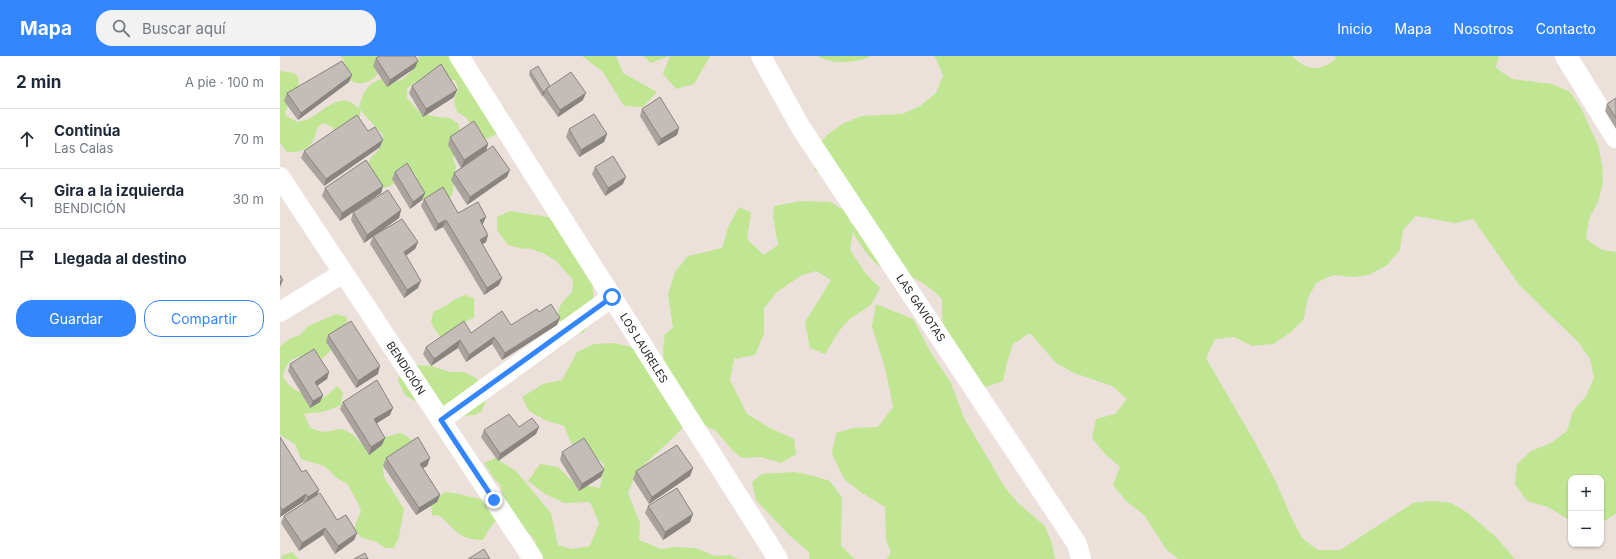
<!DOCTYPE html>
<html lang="es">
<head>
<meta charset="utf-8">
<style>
	body { margin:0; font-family:Inter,sans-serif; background:#f2f2f3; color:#1f2937 }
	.controls { position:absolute; right:12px; bottom:12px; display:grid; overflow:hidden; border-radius:8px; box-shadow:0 1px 3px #0004 }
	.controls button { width:36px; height:36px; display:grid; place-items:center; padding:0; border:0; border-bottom:1px solid #e0e1e3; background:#fff; color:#1f2937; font:20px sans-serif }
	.stop { position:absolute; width:12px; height:12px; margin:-9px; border:3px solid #3486ff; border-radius:50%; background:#fff }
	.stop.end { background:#3486ff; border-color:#fff; box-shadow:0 1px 4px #0008 }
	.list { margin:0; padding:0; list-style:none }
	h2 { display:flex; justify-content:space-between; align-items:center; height:52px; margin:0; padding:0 16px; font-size:17px }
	h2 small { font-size:13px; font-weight:400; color:#747a83 }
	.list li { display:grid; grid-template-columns:26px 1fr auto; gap:12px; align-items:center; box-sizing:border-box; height:60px; padding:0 16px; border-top:1px solid #e0e1e3 }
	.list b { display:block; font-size:15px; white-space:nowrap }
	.list p { margin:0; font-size:13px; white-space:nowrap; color:#747a83 }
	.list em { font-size:13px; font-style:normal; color:#747a83 }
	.actions { display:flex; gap:8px; padding:12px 16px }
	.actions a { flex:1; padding:9px 0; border:1px solid #3486ff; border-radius:16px; text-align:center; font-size:14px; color:#3486ff }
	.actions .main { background:#3486ff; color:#fff }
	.icon { flex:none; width:22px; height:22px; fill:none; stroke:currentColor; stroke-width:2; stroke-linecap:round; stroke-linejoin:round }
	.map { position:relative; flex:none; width:1336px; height:503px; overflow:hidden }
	header { display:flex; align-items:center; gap:24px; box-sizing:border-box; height:56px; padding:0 20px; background:#3486ff; color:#fff }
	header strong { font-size:19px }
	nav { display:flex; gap:22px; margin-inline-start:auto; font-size:14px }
	.search { width:280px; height:36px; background:#f2f2f3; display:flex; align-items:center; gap:10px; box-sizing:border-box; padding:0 14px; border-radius:16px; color:#747a83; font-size:15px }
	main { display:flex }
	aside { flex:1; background:#fff }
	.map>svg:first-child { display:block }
</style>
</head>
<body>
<header>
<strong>Mapa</strong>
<div class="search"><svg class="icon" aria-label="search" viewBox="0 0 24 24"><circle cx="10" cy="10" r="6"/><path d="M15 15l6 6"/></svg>Buscar aquí</div>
<nav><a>Inicio</a><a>Mapa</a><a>Nosotros</a><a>Contacto</a></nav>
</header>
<main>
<aside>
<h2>2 min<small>A pie · 100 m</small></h2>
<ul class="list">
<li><svg class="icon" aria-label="ahead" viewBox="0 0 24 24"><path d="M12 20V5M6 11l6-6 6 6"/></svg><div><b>Continúa</b><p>Las Calas</p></div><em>70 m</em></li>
<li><svg class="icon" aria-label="left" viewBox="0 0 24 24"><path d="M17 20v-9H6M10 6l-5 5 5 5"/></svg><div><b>Gira a la izquierda</b><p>BENDICIÓN</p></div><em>30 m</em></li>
<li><svg class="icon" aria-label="arrive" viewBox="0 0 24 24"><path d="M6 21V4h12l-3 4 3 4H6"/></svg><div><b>Llegada al destino</b></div></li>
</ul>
<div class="actions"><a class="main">Guardar</a><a>Compartir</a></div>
</aside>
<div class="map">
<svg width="1336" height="503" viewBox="0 0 1336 503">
	<rect width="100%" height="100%" fill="#ece0da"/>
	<path fill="#c1e693" d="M61,0H102C105,20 83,36 67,22L64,5Z
		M139,0H186L212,43L224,51L228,59L222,76L206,83L196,80L187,62L177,56L174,45L178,32L175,24H161L149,28L135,26L127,33V42L140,57L157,61L169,62L178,67L180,75L173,103L176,110L173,134L171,141L165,147L148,149L137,138L135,132L137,120L127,115C118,122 115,131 103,132C96,125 84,112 91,101C92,99 95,99 96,97C101,92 102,85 103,79L80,54V65L55,76L52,71L43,67L37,72C34,90 25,97 7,96L0,87V15L14,17L18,21L19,31L5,56L6,60L18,66C22,65 27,64 30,62C46,53 62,33 79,53C81,40 88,24 104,23C108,23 112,25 116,25C127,24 137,9 139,0Z
		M302,0H336L343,17L377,36L363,51L344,50L323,16Z
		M363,0H389L371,7Z
		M390,0H430L414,28L396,33L383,18Z
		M537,0H591C575,8 552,8 537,0Z
		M653,0H1012C1027,15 1039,16 1056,3L1055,0H1219L1216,12L1232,23L1272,28L1290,36L1301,52L1318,89L1322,108L1323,127L1318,146L1309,163L1306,183L1322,194L1336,196V458L1321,467V422H1291V465L1268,451L1247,445L1235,428L1237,408L1251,395L1271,387L1287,375L1293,355L1306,340L1314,322L1310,303L1299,287L1240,230L1193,163L1175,167L1136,160L1123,174L1120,194L1107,209L1089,219L1073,221L1053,219L1036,227L1027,244L1024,263L1010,277L993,288L972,290L954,281L935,283L926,302L976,388L996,426L1013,465L1023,483L1038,494H1060L1133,447L1152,445L1171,447L1188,457L1217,482L1235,503H898L886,493L864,459L846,445L833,429L840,411L825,398L812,382L816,363L835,358L847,343L832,330L794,317L776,307L750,277L733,288L727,307L723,325L706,331L687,319L675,302L662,264V243C652,233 642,225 629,220C621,217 610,216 602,212C590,204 580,189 573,176L570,194L586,218L600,232L591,249L571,262L559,275L545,298L530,292L525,266L551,224L536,215L522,219L497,236L484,252V278L475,299L454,303L450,324L467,358L490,372L514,383L516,398L501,407L480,401L462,402L453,395L436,375L408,361L384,317L383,291L385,278L393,272L388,238L395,216L408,200L442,192L449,169L459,151L471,157L467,183L484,199L498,189L493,161L494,150L522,145L550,146L567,156L571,169L576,145L535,114L534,94L547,79L564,67L582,60L622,58L640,50L656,37L663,19L655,1Z
		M230,155L281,163L313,228C312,253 320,254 303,277C294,277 288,278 283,271C272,256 281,247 292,236L293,224L276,205L263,197L248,192L243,193L228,189L217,174V161Z
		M185,239L194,242V262L179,268L177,279L163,285L154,272L151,265L154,255C166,252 172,243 185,239Z
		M596,248L633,263L650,295L671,327L684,362L726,433L738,447L765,470L772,488L775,503H607L611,496L606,484L605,451L582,437L564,423L552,398L556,377L573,372L598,371L613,351L605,312L592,271Z
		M56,258L67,261C69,275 52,295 42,303C23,298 7,298 3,321C12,336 23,337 38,343L48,339L57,330L63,336L61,349C48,355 38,358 24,357L30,372L43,376L62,373L72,378L81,387L121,377L132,384L130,394L103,410L104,421L124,453L119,481L114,492H106L94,485L82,482L74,474L76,466L81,456L79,449L68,429L57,422L44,410L21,403L15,388L0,379V290L11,282L20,279L28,270Z
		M335,287L354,292L405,369L390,385L357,415L348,437L360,467L359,484L381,493L395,491L416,492L435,500L449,499L458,503H260L255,485L226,449L220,429L213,421L204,407L215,402L236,415L271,457L278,489L292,493L310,490L319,467L310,446L284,447L265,438L248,425L260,408L278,411L295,428L320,432L324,408L311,398L291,387L284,370L265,364L249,355L242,341L263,328L282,324L297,296L314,288Z
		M135,309L151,310L170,316H184L196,322L206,338L205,348L201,356L194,359L182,360L149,346L135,345L125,339L118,325L121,313Z
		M515,416L534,420L550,425L562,442L561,490L575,503H529V496L509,479L476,444L472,426L482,418Z
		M165,436C182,437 197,444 213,444L223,466H215C210,470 207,478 203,484C175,483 178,474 158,459L152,460L151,447Z
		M12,496L19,503H2L1,500Z"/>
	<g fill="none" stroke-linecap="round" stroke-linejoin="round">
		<path stroke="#fff" stroke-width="20" d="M179,0L498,503
			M481,0L521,72L797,488L801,503
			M0,121L253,503
			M0,256L63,217
			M161,364L332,241"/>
		<path stroke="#fff" stroke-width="22" d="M1286,0L1336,81"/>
	</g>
	<path fill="#a9a29d" d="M96,2L135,12L107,31L93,10Z
		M250,15L270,30L303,44L278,61L263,40L264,39L262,40L249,19Z
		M72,19L69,26L18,64L4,45L7,37Z
		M132,30L177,34L174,41L143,61L129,37Z
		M1336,42V73L1325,55L1327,48Z
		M362,53L399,72L397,79L378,90L360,60Z
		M289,73L327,78L324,86L299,101L286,81Z
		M88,75L100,91L44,130L21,102L24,95Z
		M170,81L208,88L206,95L227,121L187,149L171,124L174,117L181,112L168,89Z
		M315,111L343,128L325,140L312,118Z
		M115,116L145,137L142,144L130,153L112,123Z
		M103,130L101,137L60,165L42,140L45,132Z
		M144,143L178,157L206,161L202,169L208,179L206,186L202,188L222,222L219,229L204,239L163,171L155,175L141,150Z
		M121,154L119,162L94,180L138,186L135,193L126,200L138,232L124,242L90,188L93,181L84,187L71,164L73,156Z
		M259,256L277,269L222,304L212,288L186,306L178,292L151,310L143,298L146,291L191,277L231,269Z
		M48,279L98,318L76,332L46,286Z
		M10,308L49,316L47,323L37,330L43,339L40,346L30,352L8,315Z
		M63,346L110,359L96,367L105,382L102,389L89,399L60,353Z
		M259,371L256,378L218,405L201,381L204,374Z
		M0,381L22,416L39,434L37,439L57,464L77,477L74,484L55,498L43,479L19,495L1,467L4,460L24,447L23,446L0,461Z
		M282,396L324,414L321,421L299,435L280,404Z
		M106,402H150L147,410L143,412L160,439L157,446L136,459L103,410Z
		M413,412L410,420L369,448L353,423L356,415Z
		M368,450L413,458L410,466L383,484L365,457Z"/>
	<path fill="#89847f" d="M138,5L135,12L107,31L110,24Z
		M72,19L69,26L18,64L21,57Z
		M177,34L174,41L143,61L146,53Z
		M265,35L264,39L262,40L263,36Z
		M306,37L303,44L278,61L280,54Z
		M399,72L397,79L378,90L381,83Z
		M327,78L324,86L299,101L301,94Z
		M103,84L100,91L44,130L46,123Z
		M208,88L206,95L181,112L184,104Z
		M230,114L227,121L187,149L190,141Z
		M346,121L343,128L325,140L328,132Z
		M103,130L101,137L60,165L62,157Z
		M145,137L142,144L130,153L133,146Z
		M121,154L119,162L84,187L87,179Z
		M206,161L203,168L197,172L200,164Z
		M166,164L163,171L155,175L158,168Z
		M208,179L206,186L197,192L200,184Z
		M138,186L135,193L121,203L124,196Z
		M222,222L219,229L204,239L207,232Z
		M3,224L0,231V226Z
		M141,225L138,232L124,242L127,234Z
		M280,262L277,269L222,304L225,297Z
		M214,281L212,288L186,306L189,299Z
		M180,284L178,292L151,310L154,303Z
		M100,310L98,318L76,332L78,325Z
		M49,316L47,323L32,333L35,326Z
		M43,339L40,346L30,352L33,345Z
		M113,352L110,359L91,371L94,363Z
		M259,371L256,378L218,405L220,398Z
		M105,382L102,389L89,399L91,391Z
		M150,402L147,410L138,415L140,408Z
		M413,412L410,420L369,448L372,441Z
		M324,414L321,421L299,435L302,428Z
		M39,434L36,441L25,448L28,441Z
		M26,438L23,446L0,461L2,454Z
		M160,439L157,446L136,459L139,452Z
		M413,458L410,466L383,484L385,476Z
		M45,472L43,479L19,495L22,487Z
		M77,477L74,484L55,498L58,490Z"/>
	<path fill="#c4bcb6" stroke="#89847f" d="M100,0H135L138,5L110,24L96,2Z
		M62,5L72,19L21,57L7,37Z
		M161,8L177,34L146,53L132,30Z
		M258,10L270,30L266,33L265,35L263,36L250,15Z
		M291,16L306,37L280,54L266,33Z
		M380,41L399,72L381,83L362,53Z
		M1336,42V62L1327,48Z
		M314,58L327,78L301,94L289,73Z
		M77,59L88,75L95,71L103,84L46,123L24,95Z
		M194,65L208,88L184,104L170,81Z
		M213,90L230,114L190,141L174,117Z
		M333,100L346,121L328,132L315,111Z
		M86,104L103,130L62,157L45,132Z
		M127,107L145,137L133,146L115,116Z
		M163,131L178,157L198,146L206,161L200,164L208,179L200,184L222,222L207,232L166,164L158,168L144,143Z
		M108,134L121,154L87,179L73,156Z
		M122,163L138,186L124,196L141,225L127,234L93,180Z
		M0,219L3,224L0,226Z
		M271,248L280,262L225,297L214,281L189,299L180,284L154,303L146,291L184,265L191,277L222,255L231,269L257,253L259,256Z
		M71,265L100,310L78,325L48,279Z
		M34,293L49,316L35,326L43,339L33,345L10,308Z
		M97,324L113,352L94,363L105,382L91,391L63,346Z
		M229,358L239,371L252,362L259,371L220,398L204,374Z
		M0,381L22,416L26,414L39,434L28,441L26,438L2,454L0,450Z
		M138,381L150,402L140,408L160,439L139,452L106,402Z
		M304,382L324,414L302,428L282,396Z
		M397,389L413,412L372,441L356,415Z
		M397,432L413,458L385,476L368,450Z
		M40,437L57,464L66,459L77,477L58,490L45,472L22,487L4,460Z
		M204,493L210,503H188Z
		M85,497L88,503H74Z"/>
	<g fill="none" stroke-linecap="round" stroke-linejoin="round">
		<path stroke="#3486ff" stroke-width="5" d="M214,444L161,364L332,241"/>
	</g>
	<g text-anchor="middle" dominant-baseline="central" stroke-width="3.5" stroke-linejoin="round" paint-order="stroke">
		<g font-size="11" fill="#292929" stroke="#fff">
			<text transform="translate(641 252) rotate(56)">LAS GAVIOTAS</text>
			<text transform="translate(364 292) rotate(58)">LOS LAURELES</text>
			<text transform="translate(126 312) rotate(57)">BENDICIÓN</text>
		</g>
	</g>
</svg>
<div class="controls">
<button>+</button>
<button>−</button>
</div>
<div class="stop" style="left:332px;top:241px"></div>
<div class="stop end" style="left:214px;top:444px"></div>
</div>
</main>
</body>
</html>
